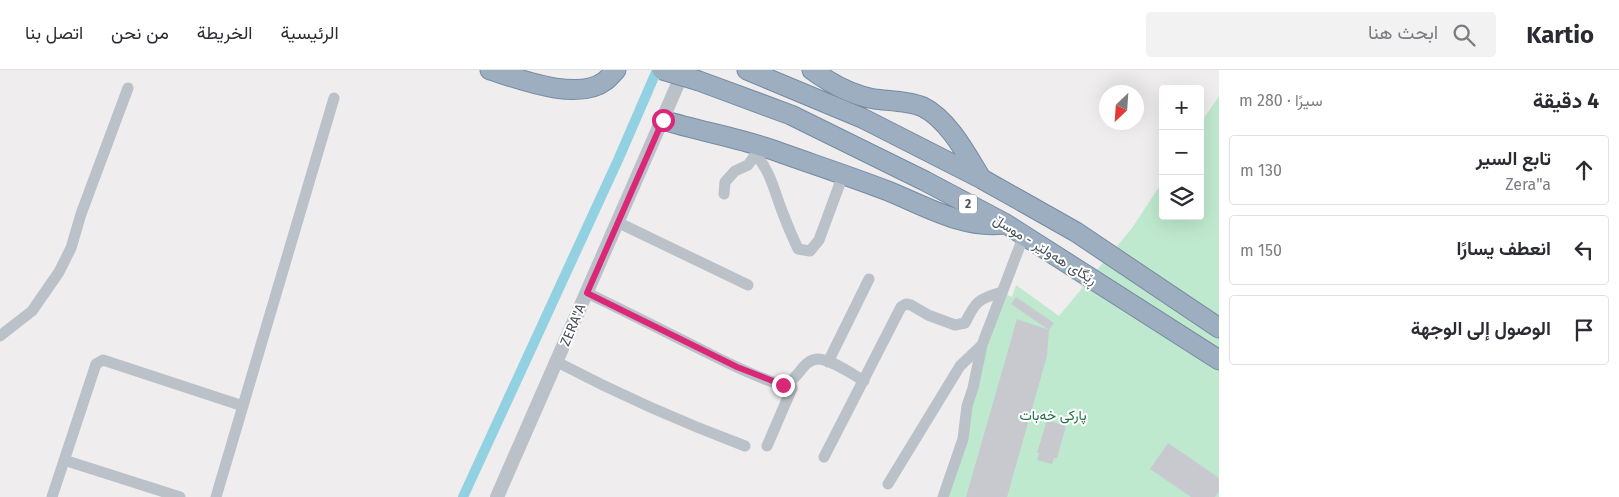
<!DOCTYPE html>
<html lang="ar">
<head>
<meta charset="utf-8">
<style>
	body { margin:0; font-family:"Fira Sans",Vazirmatn,sans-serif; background:#f2f2f3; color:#2b2b33; direction:rtl }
	.controls { position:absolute; right:15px; top:15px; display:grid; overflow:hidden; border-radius:5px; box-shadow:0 5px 20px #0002 }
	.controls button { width:45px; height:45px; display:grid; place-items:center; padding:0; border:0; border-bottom:1px solid #e1e1e2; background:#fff; color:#2b2b33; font:25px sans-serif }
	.compass { position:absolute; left:1099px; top:15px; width:45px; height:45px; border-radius:50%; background:#fff; box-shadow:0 5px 20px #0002; rotate:205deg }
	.stop { position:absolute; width:15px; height:15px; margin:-11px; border:4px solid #db2777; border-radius:50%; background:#fff }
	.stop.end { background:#db2777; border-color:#fff; box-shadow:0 1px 5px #0008 }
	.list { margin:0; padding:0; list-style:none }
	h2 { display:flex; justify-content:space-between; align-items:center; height:65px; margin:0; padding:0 20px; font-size:21px }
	h2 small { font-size:16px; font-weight:400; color:#7c7c81 }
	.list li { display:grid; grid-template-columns:32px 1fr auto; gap:15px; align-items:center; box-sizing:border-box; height:70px; margin:0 10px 10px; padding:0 10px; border:1px solid #e1e1e2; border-radius:5px }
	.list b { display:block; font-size:19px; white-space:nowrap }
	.list p { margin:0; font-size:16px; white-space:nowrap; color:#7c7c81 }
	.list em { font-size:16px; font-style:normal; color:#7c7c81 }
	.icon { flex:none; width:28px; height:28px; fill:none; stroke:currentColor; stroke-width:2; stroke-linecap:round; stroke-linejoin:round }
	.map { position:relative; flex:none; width:1219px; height:427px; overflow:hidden; direction:ltr }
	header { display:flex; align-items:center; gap:30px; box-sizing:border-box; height:70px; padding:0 25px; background:#fff; border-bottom:1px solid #e1e1e2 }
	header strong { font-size:24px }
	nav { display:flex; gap:28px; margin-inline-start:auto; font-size:18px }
	.search { width:350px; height:45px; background:#f2f2f3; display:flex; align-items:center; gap:12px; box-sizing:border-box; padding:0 18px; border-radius:5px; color:#7c7c81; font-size:19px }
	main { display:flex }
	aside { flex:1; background:#fff }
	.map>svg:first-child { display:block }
</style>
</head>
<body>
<header>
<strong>Kartio</strong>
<div class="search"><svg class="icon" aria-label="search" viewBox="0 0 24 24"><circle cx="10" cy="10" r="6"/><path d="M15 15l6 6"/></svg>ابحث هنا</div>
<nav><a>الرئيسية</a><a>الخريطة</a><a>من نحن</a><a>اتصل بنا</a></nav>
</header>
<main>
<aside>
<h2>4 دقيقة<small>سيرًا · 280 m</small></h2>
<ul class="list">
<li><svg class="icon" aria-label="ahead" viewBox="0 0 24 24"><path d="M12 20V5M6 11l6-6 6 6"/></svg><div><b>تابع السير</b><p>Zera&quot;a</p></div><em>130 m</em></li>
<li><svg class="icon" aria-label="left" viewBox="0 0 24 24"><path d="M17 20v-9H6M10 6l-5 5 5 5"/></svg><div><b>انعطف يسارًا</b></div><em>150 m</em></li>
<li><svg class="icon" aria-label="arrive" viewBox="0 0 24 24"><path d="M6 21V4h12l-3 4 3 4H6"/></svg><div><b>الوصول إلى الوجهة</b></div></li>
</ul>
</aside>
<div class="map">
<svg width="1219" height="427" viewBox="0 0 1219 427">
	<rect width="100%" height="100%" fill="#efeded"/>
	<path fill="#bfe9cf" d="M1219,26V427H941L1002,222L1012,227L1016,215L1059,246L1132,158L1163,111V146H1200V54Z"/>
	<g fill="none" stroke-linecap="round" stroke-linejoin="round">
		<path stroke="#91d1e1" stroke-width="10" d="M463,427L618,90L657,0"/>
	</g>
	<path fill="#c7c9cf" d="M1016,227L1054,253L1049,260L1011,234Z
		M1017,249L1049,260L1047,286L1007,427H966Z
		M1047,350L1066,356L1057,388H1054L1052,394L1037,390L1039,383H1037Z
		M1168,373L1219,408V421L1215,427H1191L1150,399Z"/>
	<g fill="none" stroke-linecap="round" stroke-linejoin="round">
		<g stroke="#758ba2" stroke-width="21">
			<path id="trunk" d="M490,0C519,9 578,32 605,11C609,8 612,4 616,0
				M747,0L862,48L982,109L1076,162L1219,258
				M812,0C830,13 852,25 874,29C890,31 909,31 923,37C948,49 967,85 981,108
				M699,11L791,45L925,111L1006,154L1219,290
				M663,50C698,61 735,67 770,79C809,93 849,106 888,121C925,136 963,159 1004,154"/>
		</g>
		<path stroke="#bac1c8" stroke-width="11" d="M756,85C772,103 775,125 784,146C788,157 793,168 798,179L810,181L819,170L843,105
			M724,124L725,112L735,101L748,95L759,80
			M617,152L748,215
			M587,223C625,241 662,260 700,279C724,291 750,305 776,313C797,320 800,288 819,289C832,290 852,304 864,311
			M0,266L32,241L59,202L71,178L81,144L128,18
			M557,292C618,324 681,352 745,376
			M828,292L869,209
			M767,376L792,318L790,312
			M824,387L901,237L906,234L911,235L928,245L955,255L965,253C976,231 978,229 1002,222
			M64,390L180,427
			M888,414L960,296L982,275
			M52,427L96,294L103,290L243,336
			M216,427L334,28
			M943,427L963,369L967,336L973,318L982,275L1024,165"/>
		<path stroke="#bac1c8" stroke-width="14" d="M497,427L684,0"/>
		<use href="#trunk" stroke="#9caec0" stroke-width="19"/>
		<g stroke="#758ba2" stroke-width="21" stroke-linecap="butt">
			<path id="trunk-bridge" d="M662,0L699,11"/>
		</g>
		<use href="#trunk-bridge" stroke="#9caec0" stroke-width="19"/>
	</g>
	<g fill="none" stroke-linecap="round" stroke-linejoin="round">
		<path stroke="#db2777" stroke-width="6" d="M663,50L587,223L737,297L783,315"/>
	</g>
	<g text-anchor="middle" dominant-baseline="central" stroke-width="4" stroke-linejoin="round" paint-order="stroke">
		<rect fill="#fff" stroke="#7e848a" stroke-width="1" x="959" y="124.5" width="18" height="19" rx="4"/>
		<g font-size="12" font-weight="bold" fill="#475058">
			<text x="968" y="134">2</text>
		</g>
		<g font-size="14" fill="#475058" stroke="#fff">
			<text transform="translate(1045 180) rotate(32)">ڕێگای هەولێر - موسڵ</text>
			<text transform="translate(573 255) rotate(-67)">ZERA"A</text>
		</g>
		<g font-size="14" fill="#217047" stroke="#fff">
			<text x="1053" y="345">پارکی خەبات</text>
		</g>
	</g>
</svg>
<div class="controls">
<button>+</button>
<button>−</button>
<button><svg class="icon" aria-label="layers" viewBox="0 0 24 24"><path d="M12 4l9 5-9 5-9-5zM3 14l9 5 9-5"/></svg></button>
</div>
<svg class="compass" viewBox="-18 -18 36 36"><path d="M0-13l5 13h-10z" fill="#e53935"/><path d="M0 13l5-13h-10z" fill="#7c7c81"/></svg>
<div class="stop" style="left:663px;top:50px"></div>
<div class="stop end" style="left:783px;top:315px"></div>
</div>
</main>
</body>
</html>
